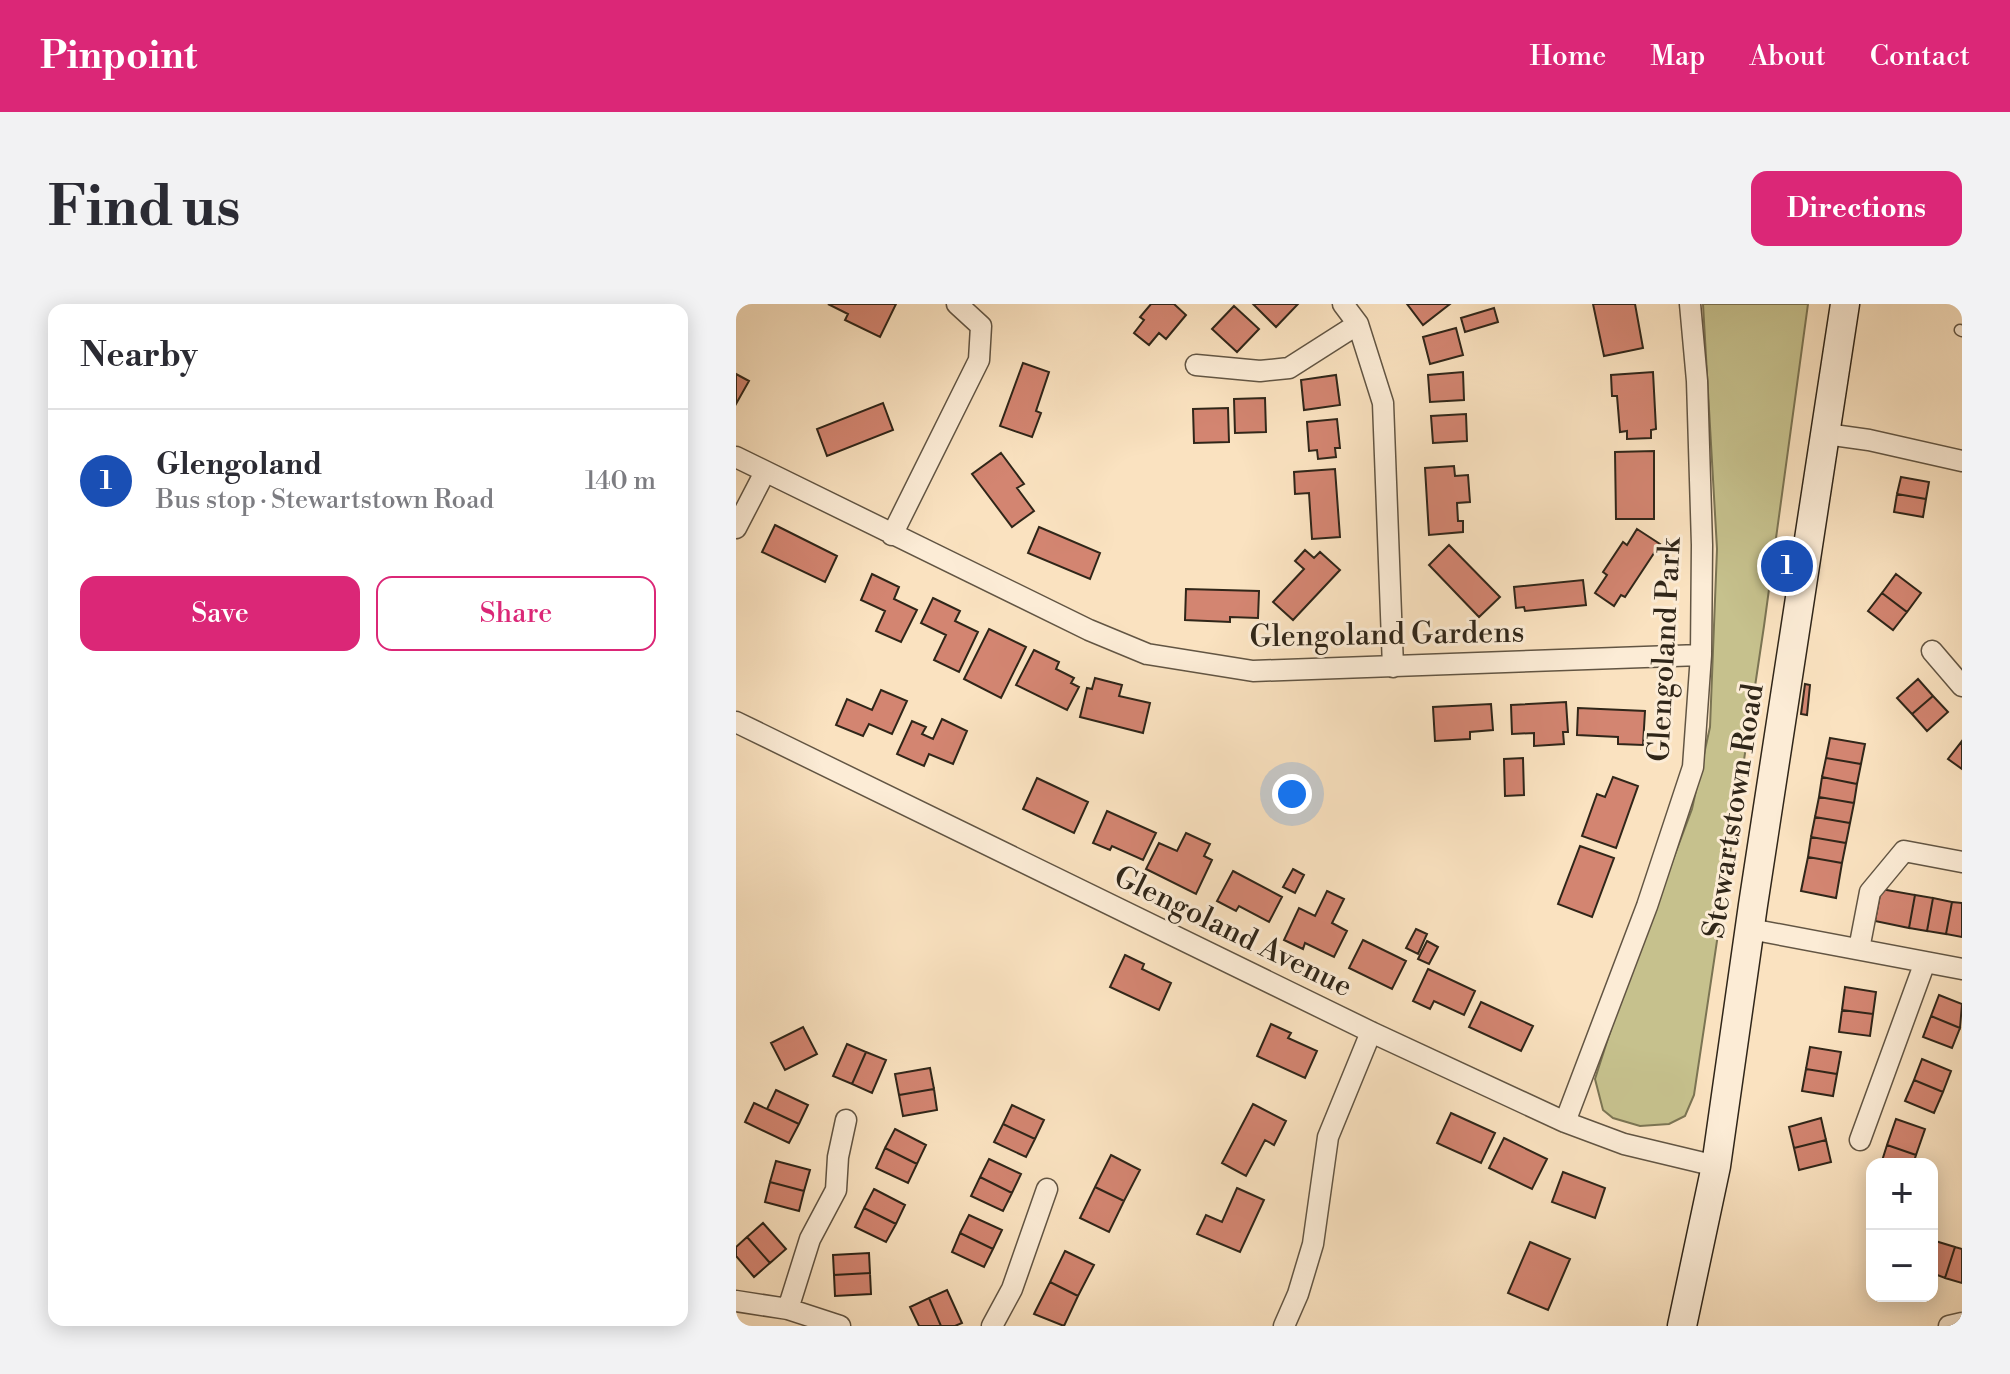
<!DOCTYPE html>
<html lang="en">
<head>
<meta charset="utf-8">
<style>
	body { margin:0; font-family:"Libre Bodoni",serif; background:#f2f2f3; color:#2b2b33 }
	.controls { position:absolute; right:24px; bottom:24px; display:grid; overflow:hidden; border-radius:16px; box-shadow:0 4px 20px #0003 }
	.controls button { width:72px; height:72px; display:grid; place-items:center; padding:0; border:0; border-bottom:2px solid #e1e1e2; background:#fff; color:#2b2b33; font:40px sans-serif }
	.you { position:absolute; left:556px; top:490px; width:28px; height:28px; margin:-20px; border:6px solid #fff; border-radius:50%; background:#1a73e8; box-shadow:0 0 0 12px #1a73e833 }
	.badge { display:grid; place-items:center; width:52px; height:52px; border-radius:50%; background:#db2777; color:#fff; font-size:26px; font-weight:700 }
	.pin { position:absolute; translate:-50% -50%; border:4px solid #fff; box-shadow:0 2px 8px #0006 }
	.list { margin:0; padding:0; list-style:none }
	h2 { display:flex; justify-content:space-between; align-items:center; height:104px; margin:0; padding:0 32px; font-size:34px }
	h2 small { font-size:26px; font-weight:400; color:#7c7c81 }
	.list li { display:grid; grid-template-columns:52px 1fr auto; gap:24px; align-items:center; box-sizing:border-box; height:144px; padding:0 32px; border-top:2px solid #e1e1e2 }
	.list b { display:block; font-size:30px; white-space:nowrap }
	.list p { margin:0; font-size:26px; white-space:nowrap; color:#7c7c81 }
	.list em { font-size:26px; font-style:normal; color:#7c7c81 }
	.actions { display:flex; gap:16px; padding:24px 32px }
	.actions a { flex:1; padding:18px 0; border:2px solid #db2777; border-radius:16px; text-align:center; font-size:28px; color:#db2777 }
	.actions .main { background:#db2777; color:#fff }
	.map { position:relative; flex:none; width:1226px; height:1022px; overflow:hidden; border-radius:16px }
	header { display:flex; align-items:center; gap:48px; box-sizing:border-box; height:112px; padding:0 40px; background:#db2777; color:#fff }
	header strong { font-size:38px }
	nav { display:flex; gap:44px; margin-inline-start:auto; font-size:28px }
	.intro { display:flex; align-items:center; justify-content:space-between; box-sizing:border-box; height:192px; padding:0 48px }
	h1 { margin:0; font-size:56px }
	.button { padding:20px 36px; border-radius:16px; background:#db2777; color:#fff; font-size:28px; font-weight:700 }
	main { display:flex; gap:48px; padding:0 48px }
	aside { flex:1; background:#fff; border-radius:16px; box-shadow:0 4px 20px #0003 }
	.map>svg:first-child { display:block }
</style>
</head>
<body>
<header>
<strong>Pinpoint</strong>
<nav><a>Home</a><a>Map</a><a>About</a><a>Contact</a></nav>
</header>
<div class="intro"><h1>Find us</h1><a class="button">Directions</a></div>
<main>
<aside>
<h2>Nearby<small></small></h2>
<ul class="list">
<li><span class="badge" style="background:#1a4fb4">1</span><div><b>Glengoland</b><p>Bus stop · Stewartstown Road</p></div><em>140 m</em></li>
</ul>
<div class="actions"><a class="main">Save</a><a>Share</a></div>
</aside>
<div class="map">
<svg width="1226" height="1022" viewBox="0 0 1226 1022">
	<rect width="100%" height="100%" fill="#fae2c0"/>
	<filter id="stains"><feTurbulence type="fractalNoise" baseFrequency=".0025" numOctaves="4"/><feColorMatrix values="0 0 0 0 .2 0 0 0 0 .09 0 0 0 0 .02 0 0 0 .5 -.17"/></filter>
	<radialGradient id="worn" r=".72"><stop offset=".6" stop-color="#630" stop-opacity="0"/><stop offset="1" stop-color="#630" stop-opacity=".3"/></radialGradient>
	<path fill="#c6c18d" stroke="#7b7453" stroke-width="2" d="M967,0H1072L1028,322L958,791L949,812L933,820L904,822L877,814L867,806L859,775L885,694L956,505L974,423L981,245Z"/>
	<path fill="#d38571" stroke="#302619" stroke-width="2" d="M92,0H160L144,33L109,16L112,10Z
		M415,0H438L450,11L430,35L423,29L413,41L398,29L408,16L404,13Z
		M517,0H562L540,23Z
		M671,0H714L687,21Z
		M857,0H899L907,44L868,52Z
		M498,2L523,25L501,48L476,25Z
		M758,4L762,18L729,28L725,14Z
		M720,24L727,51L694,60L687,33Z
		M287,59L313,68L300,107L305,109L296,133L264,122Z
		M727,68L728,96L694,98L692,71Z
		M917,68L920,125L915,126V134L891,135V127L884,128L881,92H876L875,71Z
		M0,70L13,77L0,100Z
		M600,71L604,101L568,106L565,76Z
		M529,94L530,128L499,129L498,95Z
		M147,99L157,126L91,152L81,125Z
		M492,104L493,138L458,139L457,105Z
		M730,110L731,137L697,139L695,112Z
		M601,115L604,144H599L600,153L582,155L581,146L573,147L571,118Z
		M918,147V215H880L879,148Z
		M265,149L288,180L281,184L298,207L276,223L236,170Z
		M718,162L719,172L732,171L734,198L721,199L722,217H727V228L693,231L689,164Z
		M599,165L604,233L576,235L573,189L559,190L558,168Z
		M1165,173L1193,178L1190,195L1161,190Z
		M1161,190L1190,195L1187,213L1158,208Z
		M39,221L101,252L89,278L26,248Z
		M303,223L364,249L354,275L292,249Z
		M901,225L924,240L889,293L885,291L878,302L859,289L871,271L867,268L887,238L891,241Z
		M713,241L764,293L743,313L693,261Z
		M569,246L578,254L584,248L604,266L557,316L537,298L568,265L559,257Z
		M1033,249L1039,250L1036,280L1030,279Z
		M136,270L163,283L158,295L181,306L165,338L140,327L149,307L125,296Z
		M1160,270L1185,289L1171,308L1146,289Z
		M847,276L850,301L789,307L788,303L780,304L778,283Z
		M450,285L523,287L522,314L494,313V318L449,316Z
		M1146,289L1171,308L1157,326L1132,307Z
		M197,294L224,307L219,317L242,328L223,368L198,356L210,331L185,319Z
		M253,325L290,343L265,394L228,375Z
		M298,346L323,358L320,365L338,374L335,379L343,383L331,406L280,381Z
		M359,374L386,381L383,392L414,399L407,429L344,413L351,384L356,385Z
		M1182,375L1197,392L1176,410L1161,394Z
		M1069,380L1074,381L1071,411L1065,410Z
		M145,386L171,397L156,430L133,420L127,432L100,421L111,395L136,406Z
		M1197,392L1212,408L1191,427L1176,410Z
		M830,398L832,428H827L828,440L798,442V429L776,430L775,401Z
		M755,400L757,426L734,428V435L699,437L697,403Z
		M842,404L909,407L907,441L882,440V433L841,431Z
		M206,415L231,427L217,460L193,450L188,462L161,450L176,417L190,423L186,430L197,435Z
		M1094,434L1129,440L1125,460L1090,454Z
		M1226,437V465L1212,455Z
		M787,454L788,491L769,492L768,455Z
		M1090,454L1125,460L1121,480L1086,473Z
		M877,473L902,482L880,544L846,532L861,490L869,493Z
		M1086,473L1121,480L1118,499L1083,493Z
		M301,474L352,498L338,529L287,505Z
		M1083,493L1118,499L1114,519L1079,513Z
		M371,507L420,529L407,556L376,542L374,546L357,539Z
		M1079,513L1114,519L1110,539L1075,533Z
		M450,529L474,540L468,552L476,556L460,590L410,565L423,539L441,547Z
		M1075,533L1110,539L1106,559L1072,553Z
		M844,542L878,554L856,613L822,600Z
		M1072,553L1106,559L1100,594L1065,587Z
		M557,565L568,571L559,589L547,583Z
		M497,567L546,593L533,618L503,602L500,607L481,597Z
		M1145,585L1179,591L1173,624L1139,617Z
		M591,587L608,595L596,619L611,627L598,653L569,639L567,645L548,636L563,604L579,612Z
		M1179,591L1197,594L1191,627L1173,624Z
		M1197,594L1216,598L1210,630L1191,627Z
		M1216,598L1226,599V633L1210,630Z
		M680,625L691,630L682,650L670,644Z
		M627,636L670,657L656,685L613,664Z
		M691,637L702,643L693,660L682,655Z
		M389,651L408,660L406,665L435,679L423,706L374,683Z
		M692,665L739,687L728,711L698,697L694,705L677,697Z
		M1109,683L1140,688L1137,710L1106,706Z
		M1203,691L1226,700L1224,724L1195,712Z
		M745,698L797,722L785,747L733,723Z
		M1106,706L1137,710L1134,732L1103,728Z
		M1195,712L1224,724L1216,744L1187,733Z
		M535,720L555,729L552,734L581,747L569,774L521,752Z
		M67,723L81,750L49,766L35,739Z
		M111,740L130,748L116,780L97,772Z
		M1074,743L1105,748L1101,770L1070,765Z
		M130,748L150,756L136,789L116,780Z
		M1186,755L1215,767L1207,788L1178,776Z
		M194,764L198,785L163,791L159,770Z
		M1070,765L1101,770L1097,792L1066,787Z
		M1178,776L1207,788L1198,809L1169,797Z
		M198,785L201,806L167,812L163,791Z
		M40,786L72,801L63,820L31,805Z
		M18,799L63,820L53,839L9,818Z
		M517,800L550,817L538,841L529,836L510,872L486,859Z
		M276,801L308,816L299,835L267,820Z
		M715,809L759,829L745,859L701,839Z
		M1085,814L1090,836L1058,844L1053,823Z
		M1160,815L1189,825L1180,851L1151,841Z
		M267,820L299,835L290,853L258,838Z
		M159,825L190,841L181,860L149,844Z
		M768,834L811,855L796,885L753,864Z
		M1090,836L1095,858L1063,866L1058,844Z
		M1151,841L1180,851L1177,860H1145Z
		M149,844L181,860L172,879L140,864Z
		M375,851L404,866L388,897L359,883Z
		M253,855L285,870L276,889L244,873Z
		M40,857L74,866L68,887L34,878Z
		M827,868L869,884L859,914L816,898Z
		M244,873L276,889L267,907L235,892Z
		M34,878L68,887L63,907L29,898Z
		M359,883L388,897L373,928L344,914Z
		M501,884L528,896L504,948L461,930L470,911L486,918Z
		M138,885L169,901L160,920L128,904Z
		M128,904L160,920L150,938L119,923Z
		M233,911L266,926L257,945L224,929Z
		M27,919L50,945L34,959L11,933Z
		M224,929L257,945L248,963L216,948Z
		M11,933L34,959L18,973L0,952V943Z
		M1196,936L1219,943L1209,974L1196,969Z
		M794,938L834,955L812,1006L772,989Z
		M1219,943L1226,945V979L1209,974Z
		M329,947L358,961L342,992L314,978Z
		M133,949L134,969L98,971L97,951Z
		M134,969L135,990L99,992L98,971Z
		M314,978L342,992L328,1022L298,1010Z
		M211,986L226,1019L219,1022H205L193,994Z
		M193,994L205,1022H183L174,1003Z"/>
	<g fill="none" stroke-linecap="round" stroke-linejoin="round">
		<g stroke="#625543" stroke-width="13">
			<path id="lane" d="M1224,26L1226,27"/>
		</g>
		<g stroke="#625543" stroke-width="23">
			<path id="street" d="M607,0L622,20L647,99L657,363
				M460,61L524,67L553,64L622,20
				M1090,130L1133,136L1226,157
				M0,153L353,326L411,350L517,367L965,351
				M0,224L29,168
				M156,231L243,56L245,22L221,0
				M1196,347L1226,382
				M0,418L635,728L829,818L888,840L980,862
				M1014,625L1226,665
				M1123,645L1134,588L1168,547L1226,558
				M829,818L911,602L957,463L965,351L966,241L961,77L954,0
				M1124,836L1189,658
				M0,997L52,1005L104,1022
				M52,1005L74,935L100,886L102,853L110,816
				M256,1022L276,985L311,885
				M548,1022L562,990L577,940L592,833L635,728
				M1213,1022L1226,1019"/>
		</g>
		<g stroke="#302619" stroke-width="31">
			<path id="secondary" d="M946,1022L980,862L1017,601L1109,0"/>
		</g>
		<use href="#lane" stroke="#fcecd6" stroke-width="10"/>
		<use href="#street" stroke="#fcecd6" stroke-width="20"/>
		<use href="#secondary" stroke="#fcecd6" stroke-width="28"/>
	</g>
	<g text-anchor="middle" dominant-baseline="central" stroke-width="6" stroke-linejoin="round" paint-order="stroke">
		<g font-size="30" fill="#302619" stroke="#fcecd6">
			<text transform="translate(651 331) rotate(-1)">Glengoland Gardens</text>
			<text transform="translate(929 346) rotate(-87)">Glengoland Park</text>
			<text transform="translate(998 507) rotate(-81)">Stewartstown Road</text>
			<text transform="translate(497 628) rotate(26)">Glengoland Avenue</text>
		</g>
	</g>
	<rect width="100%" height="100%" filter="url(#stains)"/>
	<rect width="100%" height="100%" fill="url(#worn)"/>
</svg>
<div class="controls">
<button>+</button>
<button>−</button>
</div>
<div class="you"></div>
<div class="pin badge" style="left:1051px;top:262px;background:#1a4fb4">1</div>
</div>
</main>
</body>
</html>
